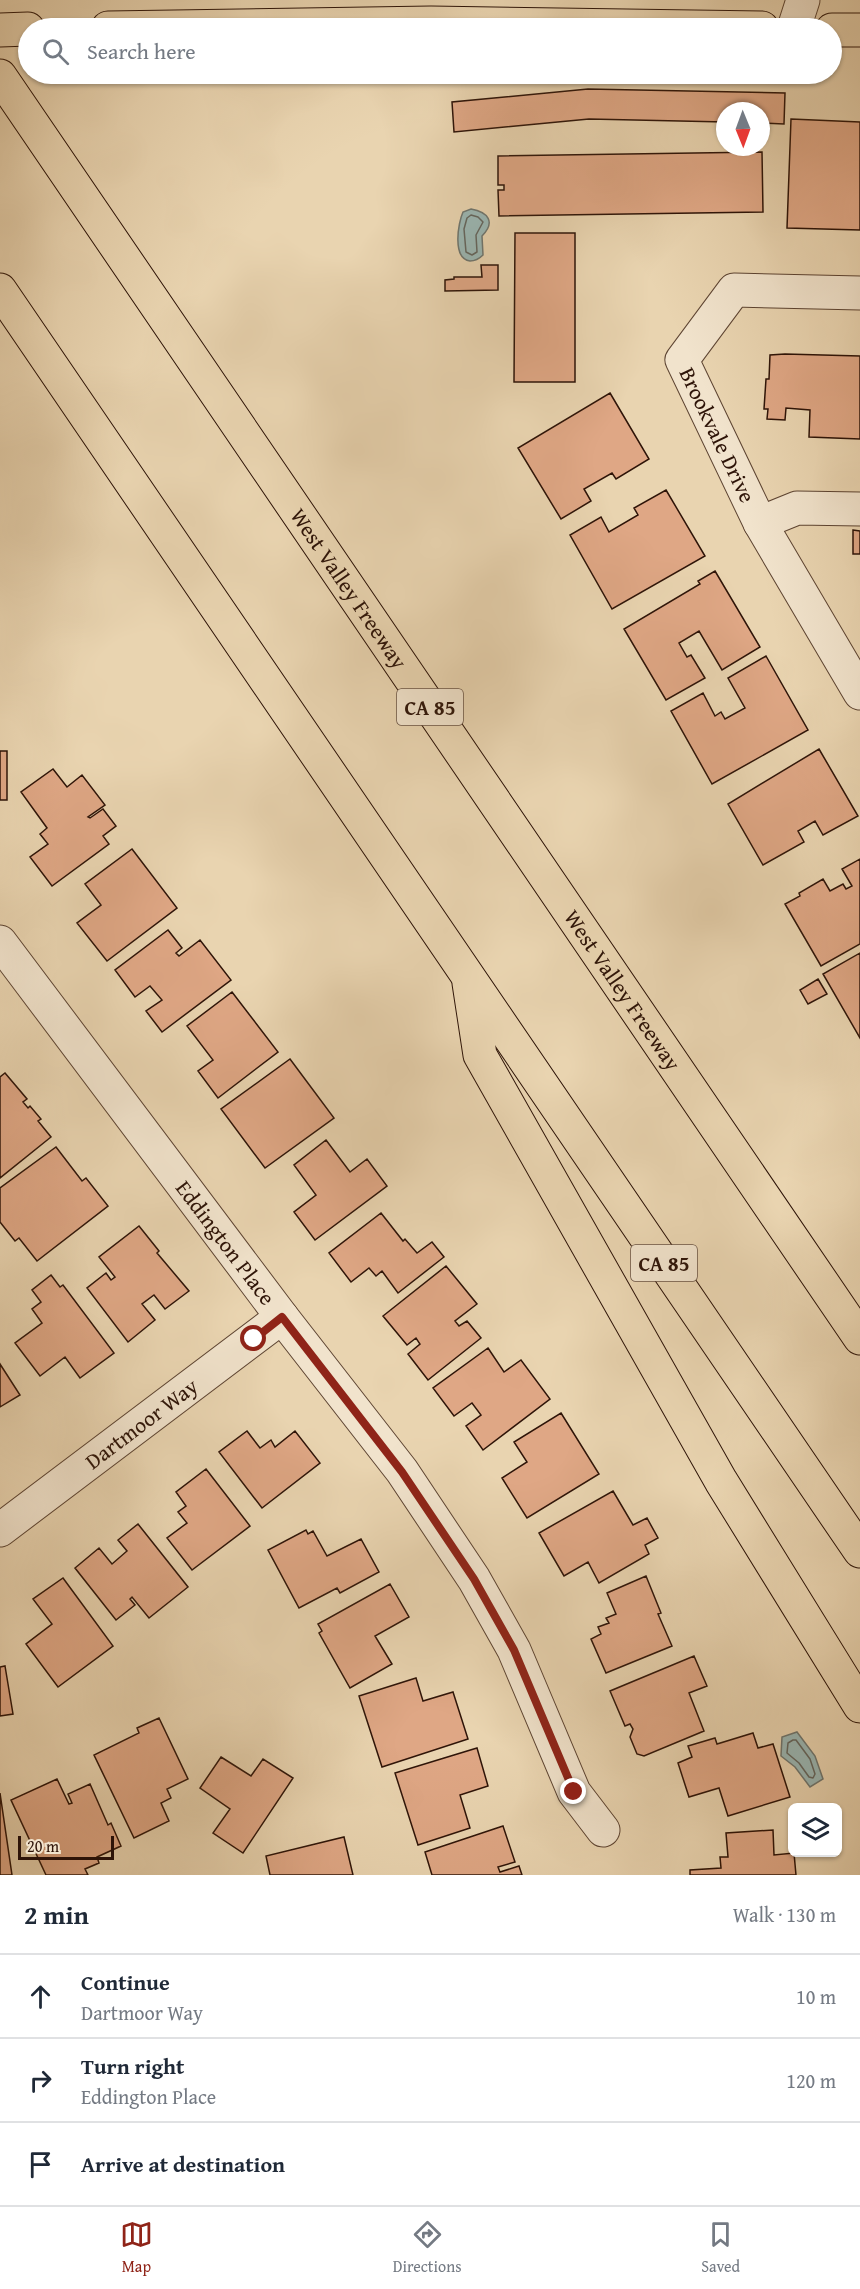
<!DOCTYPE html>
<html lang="en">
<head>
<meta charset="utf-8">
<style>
	body { margin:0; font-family:"Gentium Book Plus",serif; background:#f6f6f7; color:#1f2937 }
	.controls { position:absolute; right:18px; bottom:18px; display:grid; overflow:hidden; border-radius:9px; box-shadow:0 2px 4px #0004 }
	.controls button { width:54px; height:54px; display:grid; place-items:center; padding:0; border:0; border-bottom:2px solid #e0e1e3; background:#fff; color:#1f2937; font:30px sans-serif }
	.compass { position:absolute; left:716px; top:102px; width:54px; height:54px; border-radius:50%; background:#fff; box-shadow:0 2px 4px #0004; rotate:179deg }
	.scale { position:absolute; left:18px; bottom:15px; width:96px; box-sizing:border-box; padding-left:6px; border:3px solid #2e1408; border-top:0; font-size:16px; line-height:21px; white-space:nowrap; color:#2e1408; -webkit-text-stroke:4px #f1e3cc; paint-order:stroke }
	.stop { position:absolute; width:18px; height:18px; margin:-14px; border:4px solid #8f2418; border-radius:50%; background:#fff }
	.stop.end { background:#8f2418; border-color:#fff; box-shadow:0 2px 6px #0008 }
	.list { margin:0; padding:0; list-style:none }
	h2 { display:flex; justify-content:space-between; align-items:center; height:78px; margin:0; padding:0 24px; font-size:26px }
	h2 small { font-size:20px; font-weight:400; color:#747a83 }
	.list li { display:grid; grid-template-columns:39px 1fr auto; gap:18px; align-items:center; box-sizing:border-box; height:84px; padding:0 24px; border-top:2px solid #e0e1e3 }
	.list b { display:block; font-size:22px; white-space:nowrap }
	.list p { margin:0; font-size:20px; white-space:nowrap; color:#747a83 }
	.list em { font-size:20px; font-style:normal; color:#747a83 }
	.icon { flex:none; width:33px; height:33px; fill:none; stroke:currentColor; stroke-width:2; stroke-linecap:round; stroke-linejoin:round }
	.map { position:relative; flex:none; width:860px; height:1875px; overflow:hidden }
	.search { position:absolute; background:#fff; box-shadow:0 2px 4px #0004; left:18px; right:18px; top:18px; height:66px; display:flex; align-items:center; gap:15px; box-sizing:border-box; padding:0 21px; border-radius:33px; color:#747a83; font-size:22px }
	.sheet { height:330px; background:#fff }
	nav { display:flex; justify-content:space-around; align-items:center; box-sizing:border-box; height:84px; border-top:2px solid #e0e1e3; background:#fff; font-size:16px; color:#747a83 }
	nav a { display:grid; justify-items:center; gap:3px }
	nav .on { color:#8f2418 }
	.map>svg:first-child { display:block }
</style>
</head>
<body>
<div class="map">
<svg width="860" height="1875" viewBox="0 0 860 1875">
	<rect width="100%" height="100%" fill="#e9d4b0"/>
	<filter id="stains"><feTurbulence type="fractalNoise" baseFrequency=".00333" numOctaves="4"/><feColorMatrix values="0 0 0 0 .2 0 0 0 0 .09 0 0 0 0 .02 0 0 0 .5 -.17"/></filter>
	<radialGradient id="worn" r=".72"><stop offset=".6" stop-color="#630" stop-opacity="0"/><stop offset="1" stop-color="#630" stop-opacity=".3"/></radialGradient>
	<path fill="#9ab7b4" stroke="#6f766f" stroke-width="1.5" d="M471,209C488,212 496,222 482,236L483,255C479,259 476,261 470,261C452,259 458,223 463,212Z
		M797,1732L815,1756L823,1779L810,1787L795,1767L781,1756L782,1737Z"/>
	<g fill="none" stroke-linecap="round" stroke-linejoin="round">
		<path stroke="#64665e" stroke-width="1.5" d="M471,215L478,217L483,222L476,235L477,252L472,255L466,252L464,229L467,218Z
			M793,1740H796L810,1759L815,1774L813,1778L809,1777L799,1763L787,1753L788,1743Z"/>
	</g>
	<path fill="#dfa785" stroke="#2e1408" stroke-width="1.5" d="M588,89L785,93L784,124L761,123V111H725V122L589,119L454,132L452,102Z
		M791,119L860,122V230L787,228Z
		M762,152L763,212L499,216L498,190H504V185H498V156Z
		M515,233H575V382H514Z
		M481,265H498V290L445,291V280L454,279V277H482Z
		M785,354L860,356V439L809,437L810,410L786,408L785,420L767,419L768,409H764L766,379H769L770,355Z
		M610,393L649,459L616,479L612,473L584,489L591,501L561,519L518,448Z
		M666,490L705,556L612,609L570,535L601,517L609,532L638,515L634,508Z
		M853,530L860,531V554H853Z
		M715,571L760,647L722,670L699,631L679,643L687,657L691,655L705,678L666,700L624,629L700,584L698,581Z
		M766,656L808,730L712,784L671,711L703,693L715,716L721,712L725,719L745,708L728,678Z
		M819,749L858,816L823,835L815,821L798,831L804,842L763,865L728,804Z
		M0,751H7V800H0Z
		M53,769L67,787L82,775L105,805L88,817L90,818L103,809L116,826L103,836L109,844L52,886L30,857L48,844L40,834L47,828L21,792Z
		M132,849L177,908L107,961L77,923L101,905L85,884Z
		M860,859V944L821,966L785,904L800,896L799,893L823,879L830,891L843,884L846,889L852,886L842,869Z
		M168,930L182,948L176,953L179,956L200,940L231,980L162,1032L146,1011L162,1000L150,986L135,997L115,970Z
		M860,953V1038L823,974Z
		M818,979L827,994L808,1004L800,990Z
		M232,992L278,1052L218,1098L198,1071L213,1060L187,1026Z
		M290,1059L334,1118L265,1168L221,1109Z
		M5,1073L27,1099L23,1102L28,1108L30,1106L41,1119L38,1121L51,1137L0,1178V1077Z
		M326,1140L350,1172L367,1159L387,1186L315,1240L294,1212L316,1195L294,1165Z
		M56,1147L82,1181L86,1178L108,1206L37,1261L19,1238L15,1241L0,1222V1188Z
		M381,1213L403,1241L405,1239L417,1253L432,1242L444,1257L398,1293L382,1271L376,1276L369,1268L351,1282L329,1253Z
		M139,1226L159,1251L157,1253L189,1291L165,1309L154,1295L142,1304L155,1320L128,1342L87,1288L106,1273L111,1280L115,1277L99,1257Z
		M446,1266L477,1304L455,1321L459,1326L467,1321L481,1338L428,1380L408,1354L420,1344L416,1338L407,1345L383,1316Z
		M51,1275L60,1287L63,1285L114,1353L80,1378L65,1357L40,1376L15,1343L42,1323L32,1309L41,1302L32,1290Z
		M488,1348L504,1372L521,1360L550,1399L483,1450L466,1426L481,1415L472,1403L454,1416L433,1388Z
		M0,1364L20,1395L0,1407Z
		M561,1413L599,1474L527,1518L502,1478L527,1462L514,1442Z
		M247,1431L260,1448L271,1440L275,1447L295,1431L320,1463L262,1508L219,1452Z
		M206,1469L250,1526L192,1570L167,1538L187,1523L178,1512L186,1506L176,1492Z
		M613,1491L633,1525L647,1518L658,1538L645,1545L649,1554L599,1583L588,1562L564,1576L539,1533Z
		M138,1524L188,1587L149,1618L132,1597L130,1599L135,1605L116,1620L75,1568L99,1548L112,1564L127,1551L118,1540Z
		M306,1530L308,1534L313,1531L327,1556L361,1539L379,1572L340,1593L337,1588L299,1608L268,1550Z
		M646,1576L661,1613L658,1614L672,1646L606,1673L591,1639L601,1634L598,1627L609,1623L606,1618L616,1614L607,1593Z
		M63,1578L113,1646L58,1687L26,1644L52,1624L33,1599Z
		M390,1584L409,1617L375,1636L392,1664L350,1688L319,1633L322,1631L318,1624Z
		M694,1656L707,1686L689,1693L704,1731L644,1756L637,1754L630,1737L633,1729L630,1724L625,1726L610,1691Z
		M5,1666L13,1714L0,1716V1667Z
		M416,1678L423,1701L453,1692L468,1739L382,1767L359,1696Z
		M159,1718L188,1779L167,1789L171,1798L161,1803L169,1821L134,1838L94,1755L139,1733L137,1728Z
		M753,1733L758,1748L773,1744L790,1797L728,1816L719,1788L689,1797L678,1763L692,1757L688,1746L715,1738L717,1744Z
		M477,1748L488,1786L460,1795L470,1828L418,1845L395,1773Z
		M221,1757L251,1776L263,1759L293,1778L243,1853L213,1833L230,1809L200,1788Z
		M57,1779L69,1804L72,1803L68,1794L90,1784L108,1825L111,1823L121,1846L97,1857L99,1863L85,1869L88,1875H46L11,1800Z
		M0,1793L12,1875H0Z
		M503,1826L515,1862L498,1867L500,1872L519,1866L522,1875H432L425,1852Z
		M773,1830L774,1855L794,1853L796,1875H690V1870L721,1868L720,1857H728L726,1833Z
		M344,1837L353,1875H270L266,1856Z"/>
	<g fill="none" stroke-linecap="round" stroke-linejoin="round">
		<g stroke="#5d4432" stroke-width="35">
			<g id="minor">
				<path d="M794,28L803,0"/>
				<path id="s1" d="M860,293L734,290L682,360L760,523L860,693"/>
				<path d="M760,523L797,508L860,509"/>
				<path id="s2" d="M0,942L282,1317L402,1471L474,1579L514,1650L574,1792L603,1830"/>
				<path id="s3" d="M0,1530L282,1317"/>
			</g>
		</g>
		<g stroke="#2e1408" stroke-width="35">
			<path id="major" d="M108,28L431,23L762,28
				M0,30L28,29
				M832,30H860"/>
		</g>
		<g stroke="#2e1408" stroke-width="35">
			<g id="highway">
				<path id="s4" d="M0,76L860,1338"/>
				<path d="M0,290L860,1551"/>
				<path d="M469,983L480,1055L721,1481L860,1706"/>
			</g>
		</g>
		<use href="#minor" stroke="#f1e3cc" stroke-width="33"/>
		<use href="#major" stroke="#e9d4b0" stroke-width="33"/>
		<use href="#highway" stroke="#e9d4b0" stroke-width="33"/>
	</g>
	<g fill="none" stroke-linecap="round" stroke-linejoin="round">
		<path stroke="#8f2418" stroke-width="8" d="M254,1339L282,1317L402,1472L474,1579L514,1650L574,1792"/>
	</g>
	<g text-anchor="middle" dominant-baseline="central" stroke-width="4.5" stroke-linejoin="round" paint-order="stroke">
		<g fill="#f1e3cc" stroke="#685243" stroke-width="1.5">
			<rect x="397" y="689" width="66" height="36" rx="4.5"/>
			<rect x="631" y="1245" width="66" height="36" rx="4.5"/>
		</g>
		<g font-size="21" font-weight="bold" fill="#2e1408">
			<text x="430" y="707">CA 85</text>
			<text x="664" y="1263">CA 85</text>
		</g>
		<g font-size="22" fill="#2e1408" stroke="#f1e3cc">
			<text stroke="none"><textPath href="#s1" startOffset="296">Brookvale Drive</textPath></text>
			<text stroke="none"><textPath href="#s4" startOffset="620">West Valley Freeway</textPath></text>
			<text stroke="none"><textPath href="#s4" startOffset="1106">West Valley Freeway</textPath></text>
			<text stroke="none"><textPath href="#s2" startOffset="376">Eddington Place</textPath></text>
			<text stroke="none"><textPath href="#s3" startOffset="177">Dartmoor Way</textPath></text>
		</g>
	</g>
	<rect width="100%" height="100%" filter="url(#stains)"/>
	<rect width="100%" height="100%" fill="url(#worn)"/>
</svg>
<div class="controls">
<button><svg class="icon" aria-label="layers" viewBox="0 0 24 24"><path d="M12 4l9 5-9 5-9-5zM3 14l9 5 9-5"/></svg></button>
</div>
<svg class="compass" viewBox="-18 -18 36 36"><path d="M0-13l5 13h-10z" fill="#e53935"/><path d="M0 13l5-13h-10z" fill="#747a83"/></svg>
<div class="scale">20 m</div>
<div class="stop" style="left:254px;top:1339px"></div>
<div class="stop end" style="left:574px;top:1792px"></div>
<div class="search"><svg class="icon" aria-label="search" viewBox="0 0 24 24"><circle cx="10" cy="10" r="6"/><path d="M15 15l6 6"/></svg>Search here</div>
</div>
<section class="sheet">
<h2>2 min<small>Walk · 130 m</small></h2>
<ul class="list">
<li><svg class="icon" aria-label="ahead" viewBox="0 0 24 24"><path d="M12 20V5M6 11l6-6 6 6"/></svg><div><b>Continue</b><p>Dartmoor Way</p></div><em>10 m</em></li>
<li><svg class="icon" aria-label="right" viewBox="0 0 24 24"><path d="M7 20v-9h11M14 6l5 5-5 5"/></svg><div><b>Turn right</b><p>Eddington Place</p></div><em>120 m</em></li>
<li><svg class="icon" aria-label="arrive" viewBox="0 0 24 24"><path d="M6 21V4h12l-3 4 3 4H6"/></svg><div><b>Arrive at destination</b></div></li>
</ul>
</section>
<nav>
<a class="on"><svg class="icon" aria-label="map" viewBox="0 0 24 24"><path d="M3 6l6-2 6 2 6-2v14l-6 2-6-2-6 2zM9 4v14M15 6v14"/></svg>Map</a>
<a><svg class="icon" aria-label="directions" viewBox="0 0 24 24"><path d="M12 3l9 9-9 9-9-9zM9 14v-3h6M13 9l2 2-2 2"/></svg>Directions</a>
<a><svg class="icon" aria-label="saved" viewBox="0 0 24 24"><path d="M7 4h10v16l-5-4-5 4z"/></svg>Saved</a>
</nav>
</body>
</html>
